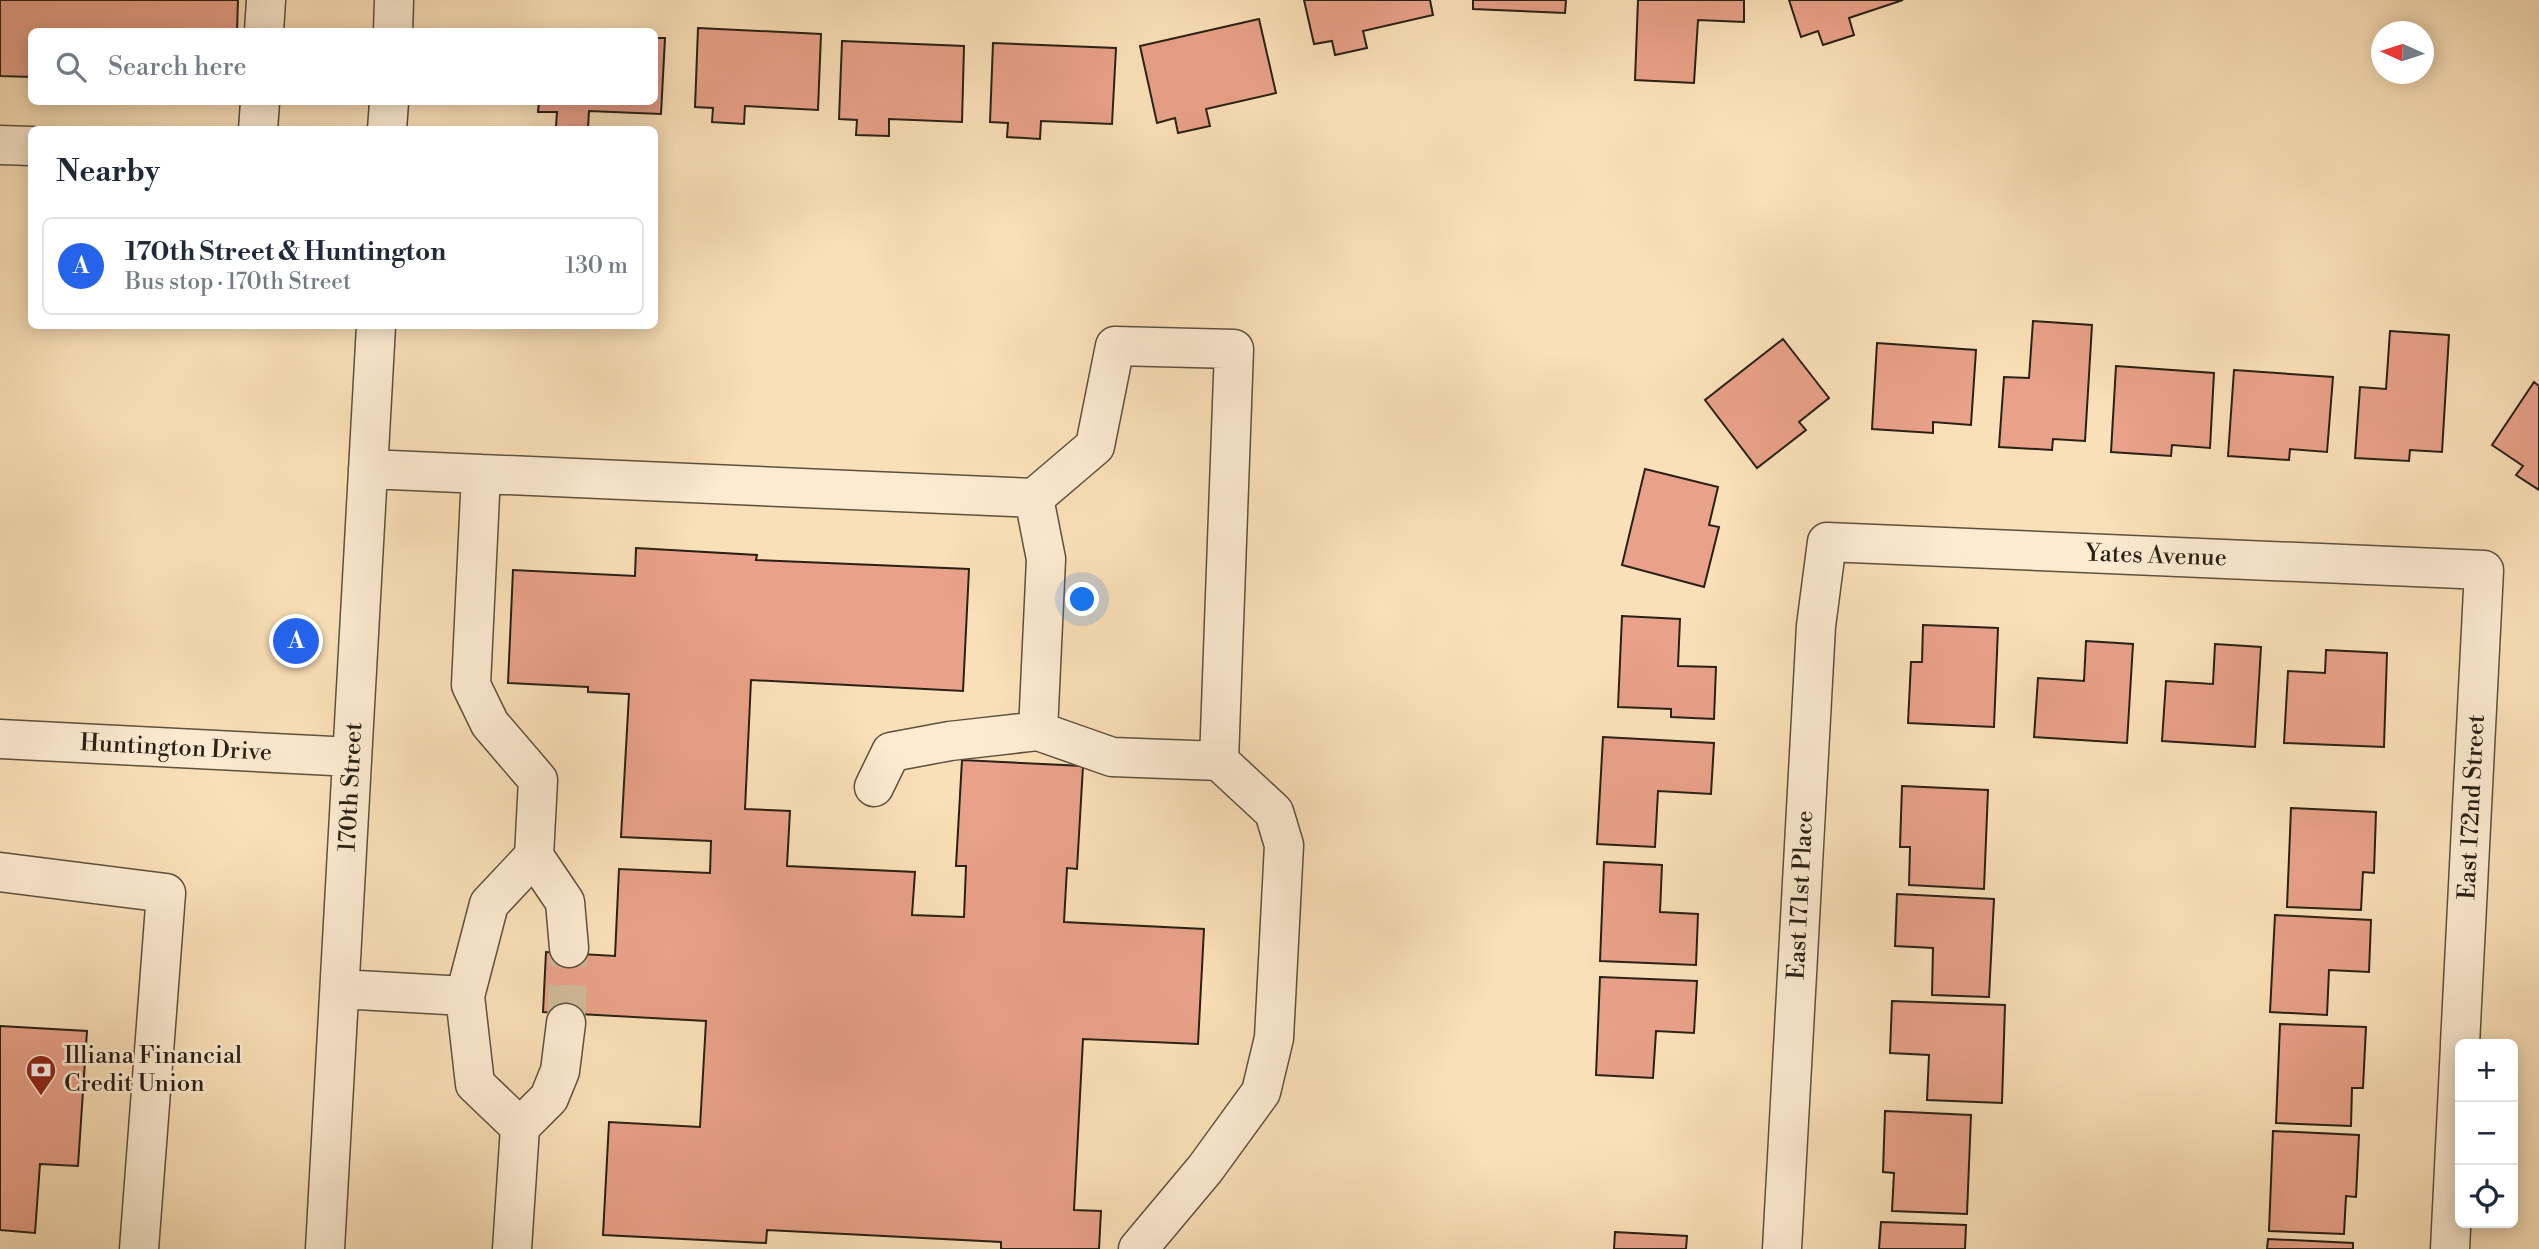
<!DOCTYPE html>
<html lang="en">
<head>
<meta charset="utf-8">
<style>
	body { margin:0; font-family:"Libre Bodoni",serif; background:#f6f6f7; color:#1f2937 }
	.controls { position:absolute; right:21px; bottom:21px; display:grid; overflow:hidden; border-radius:10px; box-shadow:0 4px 18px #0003 }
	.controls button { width:63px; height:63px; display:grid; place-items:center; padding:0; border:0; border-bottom:2px solid #e0e1e3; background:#fff; color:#1f2937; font:35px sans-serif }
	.compass { position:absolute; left:2371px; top:21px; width:63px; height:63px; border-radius:50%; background:#fff; box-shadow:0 4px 18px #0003; rotate:273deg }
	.you { position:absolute; left:1083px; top:600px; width:24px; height:24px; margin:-18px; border:5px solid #fff; border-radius:50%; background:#1a73e8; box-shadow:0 0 0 10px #1a73e833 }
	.badge { display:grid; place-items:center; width:46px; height:46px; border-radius:50%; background:#2563eb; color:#fff; font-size:23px; font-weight:700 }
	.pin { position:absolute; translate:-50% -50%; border:4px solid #fff; box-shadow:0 2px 7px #0006 }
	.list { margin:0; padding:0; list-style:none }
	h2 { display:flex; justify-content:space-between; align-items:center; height:91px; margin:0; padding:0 28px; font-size:30px }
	h2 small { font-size:23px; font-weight:400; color:#747a83 }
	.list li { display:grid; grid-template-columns:46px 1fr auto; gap:21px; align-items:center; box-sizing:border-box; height:98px; margin:0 14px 14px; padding:0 14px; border:2px solid #e0e1e3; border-radius:10px }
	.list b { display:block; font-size:26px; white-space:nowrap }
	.list p { margin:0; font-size:23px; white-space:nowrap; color:#747a83 }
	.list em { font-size:23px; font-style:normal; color:#747a83 }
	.icon { flex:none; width:38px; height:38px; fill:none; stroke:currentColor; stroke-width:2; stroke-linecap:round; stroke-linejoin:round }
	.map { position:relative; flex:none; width:2539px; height:1249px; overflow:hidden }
	.search { position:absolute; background:#fff; box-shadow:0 4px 18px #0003; left:28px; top:28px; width:630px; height:77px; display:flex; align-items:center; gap:18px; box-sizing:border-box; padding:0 24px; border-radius:10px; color:#747a83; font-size:26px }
	.panel { position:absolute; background:#fff; box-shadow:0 4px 18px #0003; left:28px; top:126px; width:630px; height:203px; border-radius:10px }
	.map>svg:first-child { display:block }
</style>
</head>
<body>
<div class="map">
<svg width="2539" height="1249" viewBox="0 0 2539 1249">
	<rect width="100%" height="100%" fill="#fae0b8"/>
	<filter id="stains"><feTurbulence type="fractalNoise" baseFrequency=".00286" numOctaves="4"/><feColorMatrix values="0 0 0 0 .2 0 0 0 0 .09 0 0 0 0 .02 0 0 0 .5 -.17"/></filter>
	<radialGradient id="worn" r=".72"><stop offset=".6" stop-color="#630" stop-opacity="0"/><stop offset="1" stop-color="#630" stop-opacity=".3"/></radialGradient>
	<path fill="#e9a189" stroke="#282116" stroke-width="2" d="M0,0H238L237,32H32V77L0,76Z
		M1304,0H1430L1433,15L1363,31L1367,48L1335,55L1332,41L1314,44Z
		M1473,0H1566L1565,13L1473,9Z
		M1638,0H1744V22L1698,20L1694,83L1635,80Z
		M1789,0H1903L1849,18L1854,35L1823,45L1818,31L1801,37Z
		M1259,19L1276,93L1206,109L1210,126L1178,133L1175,118L1157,123L1140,46Z
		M698,28L821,34L818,110L745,106L744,124L712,122L713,108L695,107Z
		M654,38H665L661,114L589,111L588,128L556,127L557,112H538L539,102H654Z
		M842,41L964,46L962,122L889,119V136L856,135L857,120L839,119Z
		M993,43L1116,48L1112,124L1041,121L1040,139L1007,137L1008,123L990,122Z
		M2033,321L2092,325L2085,441L2053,439L2052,450L1999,447L2004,377L2029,378Z
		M2390,331L2449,335L2442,452L2410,450L2409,461L2355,458L2360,387L2386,389Z
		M1783,339L1829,398L1799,422L1806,430L1757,468L1705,400Z
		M1877,343L1976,350L1971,425L1933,422V433L1872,429Z
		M2116,366L2214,373L2210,448L2172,445L2171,456L2111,452Z
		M2234,370L2333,377L2327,452L2290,449L2289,460L2228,456Z
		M2534,382L2539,386V490L2516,475L2523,466L2492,445Z
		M1645,469L1718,487L1709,525L1719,527L1704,587L1622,565Z
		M636,548L757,555L756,560L969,569L963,691L751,680L745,809L790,811L787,866L915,872L912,915L964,917L966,866H956L962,760L1083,766L1077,869L1067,868L1064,922L1204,929L1198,1044L1083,1039L1074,1210L1101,1211L1099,1249H1001V1242L767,1230L766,1243L603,1235L609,1122L700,1127L706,1021L543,1012L546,952L615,956L619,869L710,873L711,841L621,837L629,694L588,692V687L508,683L513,570L635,576Z
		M1622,616L1680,619L1678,666L1716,667L1714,719L1671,717V709L1618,707Z
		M1923,625L1998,628L1994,727L1908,723L1911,662H1922Z
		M2086,641L2133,644L2127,743L2034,737L2038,678L2084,681Z
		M2215,644L2261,647L2255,747L2162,741L2166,681L2213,684Z
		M2326,650L2387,653L2384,747L2284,743L2288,671L2325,673Z
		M1603,737L1714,743L1711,794L1658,791L1655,847L1597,844Z
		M1902,786L1988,790L1984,889L1909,885L1910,847H1900Z
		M2291,808L2376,812L2374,873L2363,872L2361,910L2287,907Z
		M1604,862L1662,865L1660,912L1698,914L1696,965L1600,961Z
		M1897,894L1994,899L1989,997L1932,995L1933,948L1895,946Z
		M2275,915L2371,920L2369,972L2329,970L2327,1015L2270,1012Z
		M1600,977L1697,981L1694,1033L1656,1031L1653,1078L1596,1075Z
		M1892,1001L2005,1005L2002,1103L1927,1100L1929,1055L1890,1053Z
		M2280,1024L2366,1027L2363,1088H2352L2351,1126L2276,1123Z
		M0,1026L87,1031L78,1166L40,1164L35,1233L0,1230Z
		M1885,1111L1971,1115L1967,1214L1892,1211L1894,1173L1883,1172Z
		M2273,1131L2359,1135L2356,1197L2346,1196L2344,1234L2269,1231Z
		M1881,1222L1966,1225L1965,1249H1879Z
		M1615,1232L1687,1236L1686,1249H1614Z
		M2268,1239L2353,1243V1249H2267Z"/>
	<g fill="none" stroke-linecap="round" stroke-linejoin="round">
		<path stroke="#d0ba98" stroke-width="38" stroke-dasharray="38 19" stroke-linecap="butt" d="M566,1023L569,948"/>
		<g stroke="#5c513e" stroke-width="41">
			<path id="minor" d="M264,32L266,0
				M393,32L394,0
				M258,130L260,102
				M387,130L389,102
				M0,145L32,146
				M368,469L1034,498L1095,446L1115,346L1234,349L1219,761L1112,757L1038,731L1046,559L1034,498
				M481,474L471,685L490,724L538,780L534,856L489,904L465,996L475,1084L520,1127L512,1249
				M0,739L352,757
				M874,787L891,752L950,741L1038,731
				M534,856L565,902L569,948
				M0,872L166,893L139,1249
				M340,989L465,996
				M520,1127L549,1098L560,1071L566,1023
				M325,1249L376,326
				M1138,1249L1205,1169L1261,1092L1274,1038L1284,845L1274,812L1219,761
				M1782,1249L1816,626L1827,542L2484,570L2460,1044
				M2450,1249L2460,1046"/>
		</g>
		<use href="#minor" stroke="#fcebd1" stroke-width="38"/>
	</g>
	<defs>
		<g id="bank-pin" transform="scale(1.575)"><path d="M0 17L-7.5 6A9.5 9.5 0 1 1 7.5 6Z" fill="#8f2418" stroke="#fcebd1"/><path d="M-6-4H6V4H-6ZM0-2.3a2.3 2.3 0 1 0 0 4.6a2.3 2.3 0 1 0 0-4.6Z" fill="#fff"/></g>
	</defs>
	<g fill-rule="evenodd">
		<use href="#bank-pin" x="41" y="1070"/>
	</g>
	<g text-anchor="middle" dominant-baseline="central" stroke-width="5" stroke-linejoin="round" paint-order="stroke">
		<g font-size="24" fill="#282116" stroke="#fcebd1">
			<text transform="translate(2156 556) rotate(2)">Yates Avenue</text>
			<text transform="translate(176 748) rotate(3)">Huntington Drive</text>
			<text transform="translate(351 787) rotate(-87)">170th Street</text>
			<text transform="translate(2472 807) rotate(-87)">East 172nd Street</text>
			<text transform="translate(1801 895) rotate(-87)">East 171st Place</text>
		</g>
		<g font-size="24" fill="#282116" stroke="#fcebd1" text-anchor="start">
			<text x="64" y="1056">Illiana Financial<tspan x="64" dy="28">Credit Union</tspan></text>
		</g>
	</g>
	<rect width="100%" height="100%" filter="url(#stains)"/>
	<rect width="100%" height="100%" fill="url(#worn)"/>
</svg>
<div class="controls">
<button>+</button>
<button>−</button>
<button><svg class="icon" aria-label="locate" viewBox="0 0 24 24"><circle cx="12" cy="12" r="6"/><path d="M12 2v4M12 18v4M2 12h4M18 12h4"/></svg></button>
</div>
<svg class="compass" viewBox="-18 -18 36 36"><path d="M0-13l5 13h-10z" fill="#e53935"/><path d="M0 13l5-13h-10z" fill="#747a83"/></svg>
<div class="you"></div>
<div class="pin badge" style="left:296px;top:641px">A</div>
<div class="search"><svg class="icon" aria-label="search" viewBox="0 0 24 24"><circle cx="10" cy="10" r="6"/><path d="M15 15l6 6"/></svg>Search here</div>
<section class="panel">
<h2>Nearby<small></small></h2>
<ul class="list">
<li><span class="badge">A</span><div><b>170th Street &amp; Huntington</b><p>Bus stop · 170th Street</p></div><em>130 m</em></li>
</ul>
</section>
</div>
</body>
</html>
